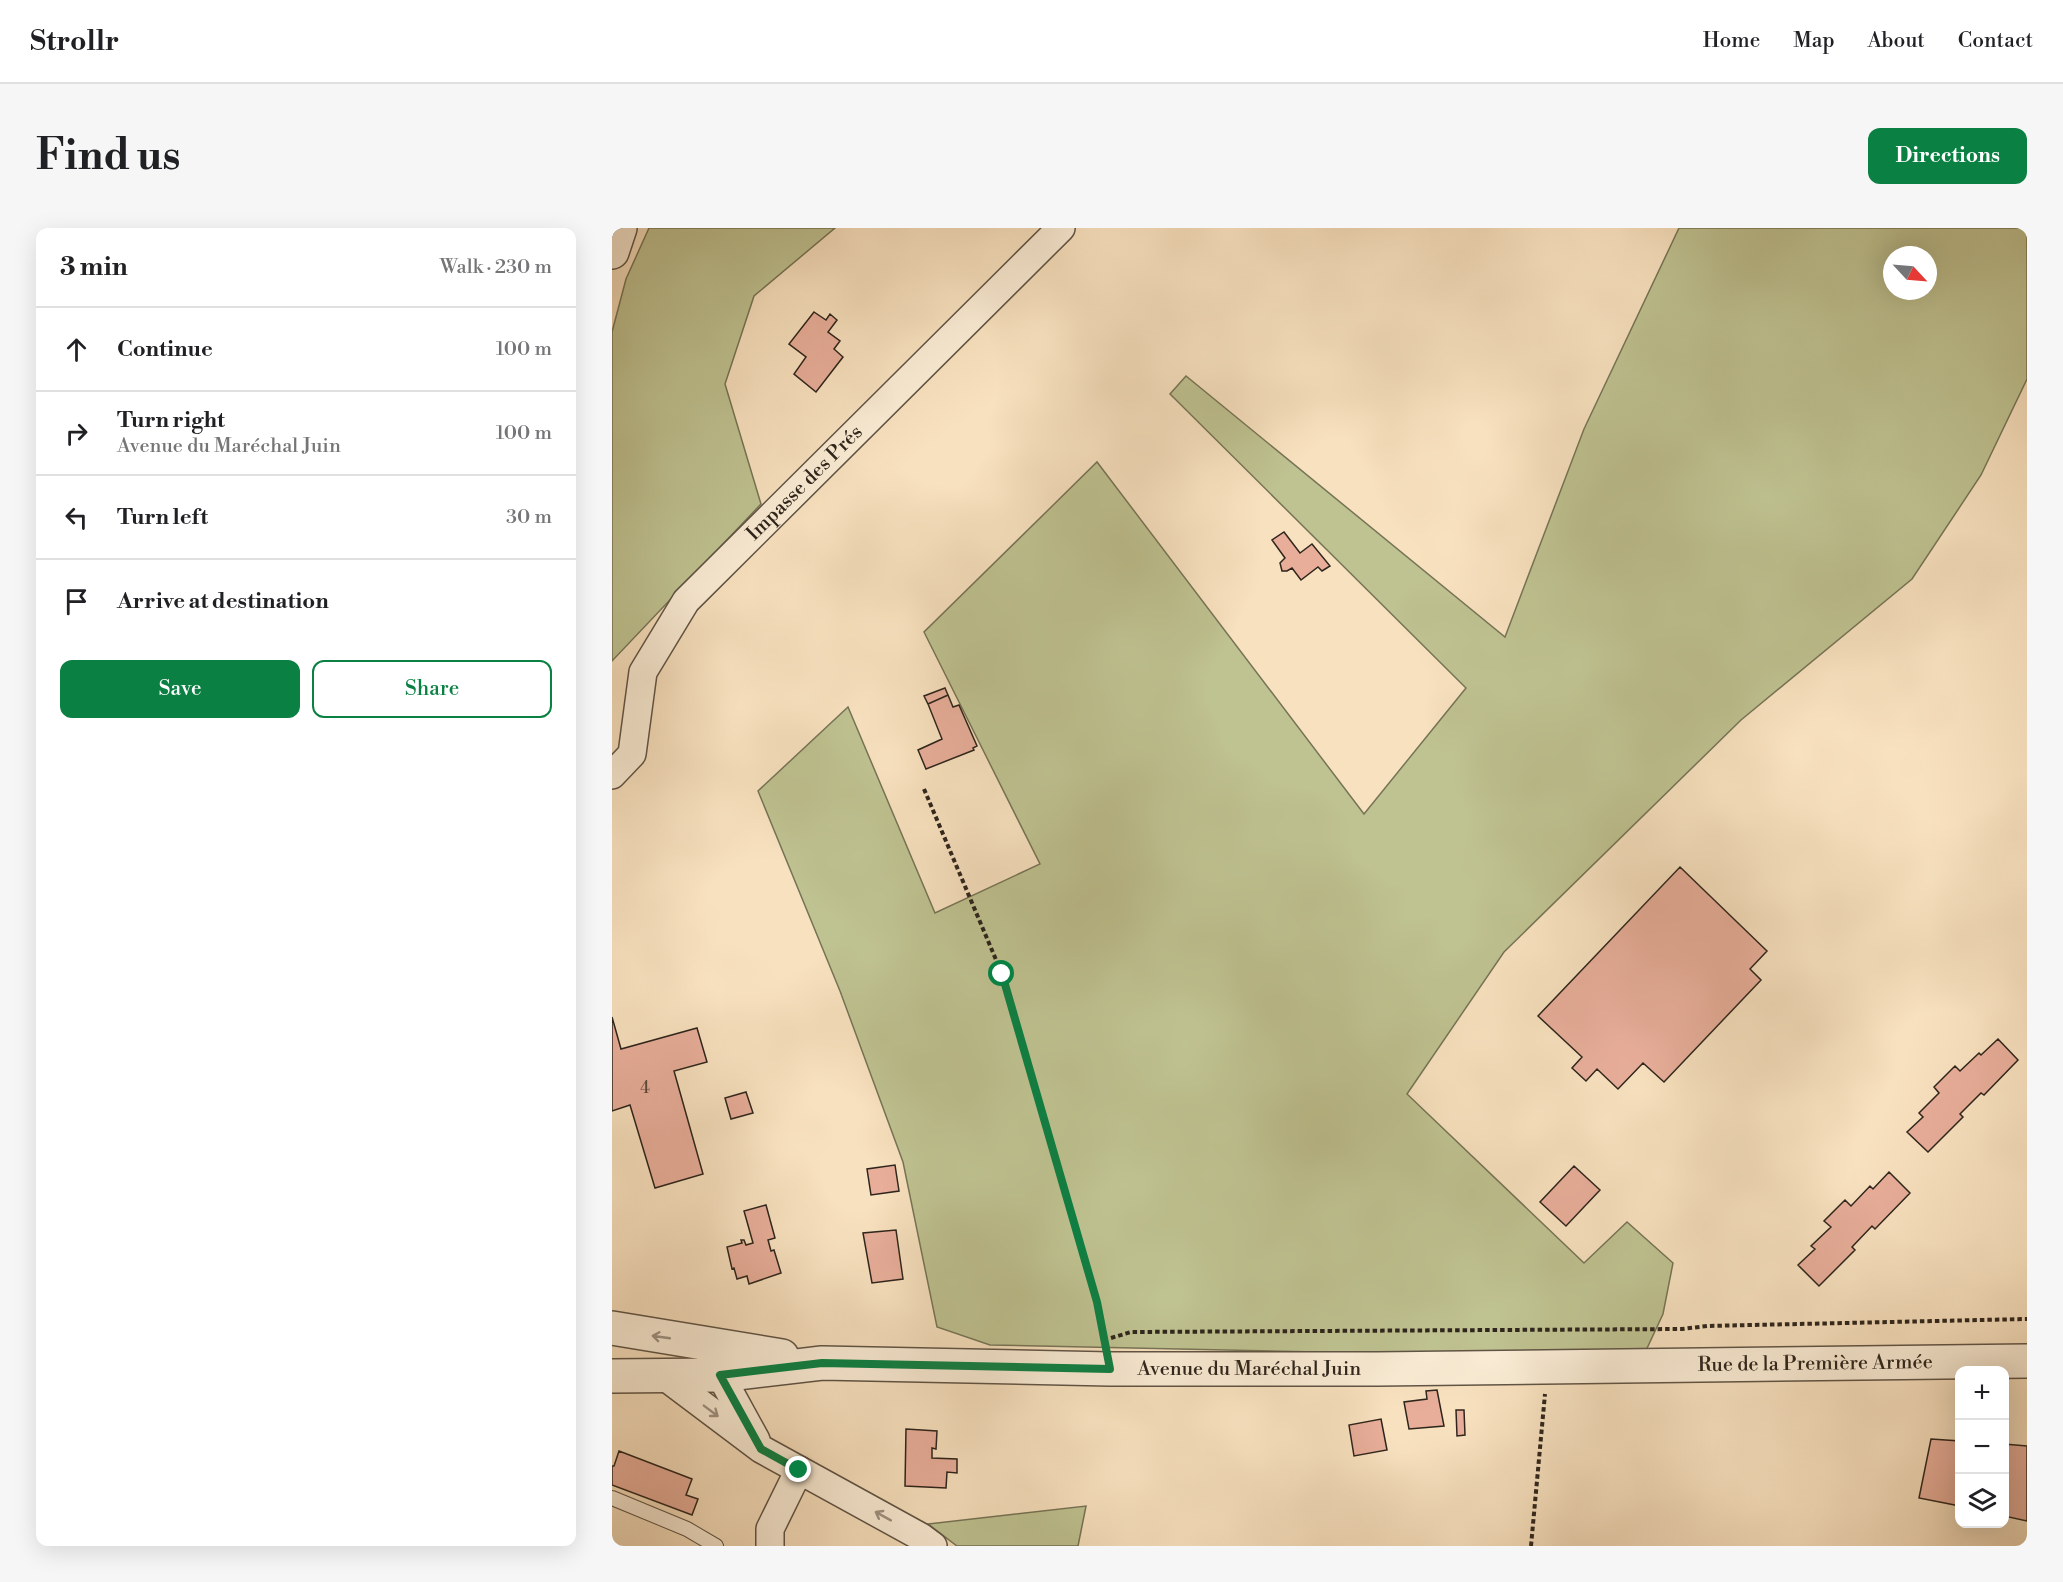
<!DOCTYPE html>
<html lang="en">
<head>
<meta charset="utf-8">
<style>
	body { margin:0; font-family:"Libre Bodoni",serif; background:#f6f6f6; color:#202124 }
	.controls { position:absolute; right:18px; bottom:18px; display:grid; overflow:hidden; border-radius:12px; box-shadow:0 6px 24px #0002 }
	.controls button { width:54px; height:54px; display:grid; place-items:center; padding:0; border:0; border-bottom:2px solid #e0e0e0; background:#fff; color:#202124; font:30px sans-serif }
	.compass { position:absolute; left:1271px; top:18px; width:54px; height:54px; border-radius:50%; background:#fff; box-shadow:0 6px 24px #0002; rotate:116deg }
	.stop { position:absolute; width:18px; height:18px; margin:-14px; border:4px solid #0b8043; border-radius:50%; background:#fff }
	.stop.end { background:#0b8043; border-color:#fff; box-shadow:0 2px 6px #0008 }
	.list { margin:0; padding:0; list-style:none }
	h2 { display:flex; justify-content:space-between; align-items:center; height:78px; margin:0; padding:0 24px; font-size:26px }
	h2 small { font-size:20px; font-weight:400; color:#757577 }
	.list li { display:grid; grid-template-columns:39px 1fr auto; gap:18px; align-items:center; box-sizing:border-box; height:84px; padding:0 24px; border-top:2px solid #e0e0e0 }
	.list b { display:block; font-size:22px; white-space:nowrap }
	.list p { margin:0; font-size:20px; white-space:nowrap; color:#757577 }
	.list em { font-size:20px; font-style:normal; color:#757577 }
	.actions { display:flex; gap:12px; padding:18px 24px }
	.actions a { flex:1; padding:14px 0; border:2px solid #0b8043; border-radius:12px; text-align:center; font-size:21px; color:#0b8043 }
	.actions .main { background:#0b8043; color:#fff }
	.icon { flex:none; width:33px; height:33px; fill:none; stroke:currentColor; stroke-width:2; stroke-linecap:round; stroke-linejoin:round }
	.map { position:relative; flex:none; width:1415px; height:1318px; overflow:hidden; border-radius:12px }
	header { display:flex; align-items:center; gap:36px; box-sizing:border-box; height:84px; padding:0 30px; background:#fff; border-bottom:2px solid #e0e0e0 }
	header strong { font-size:28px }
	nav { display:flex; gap:33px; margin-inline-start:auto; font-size:21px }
	.intro { display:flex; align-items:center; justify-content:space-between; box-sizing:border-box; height:144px; padding:0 36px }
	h1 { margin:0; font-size:42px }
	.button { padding:15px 27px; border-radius:12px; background:#0b8043; color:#fff; font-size:21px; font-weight:700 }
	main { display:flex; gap:36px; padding:0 36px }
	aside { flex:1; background:#fff; border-radius:12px; box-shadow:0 6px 24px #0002 }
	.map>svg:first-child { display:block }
</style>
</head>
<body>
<header>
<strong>Strollr</strong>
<nav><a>Home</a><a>Map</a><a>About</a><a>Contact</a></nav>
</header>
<div class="intro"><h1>Find us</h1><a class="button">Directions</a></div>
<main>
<aside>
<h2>3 min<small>Walk · 230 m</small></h2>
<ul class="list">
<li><svg class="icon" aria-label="ahead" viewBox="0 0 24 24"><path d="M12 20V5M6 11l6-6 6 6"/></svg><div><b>Continue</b></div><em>100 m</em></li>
<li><svg class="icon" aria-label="right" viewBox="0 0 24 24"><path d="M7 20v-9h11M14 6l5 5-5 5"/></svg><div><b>Turn right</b><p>Avenue du Maréchal Juin</p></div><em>100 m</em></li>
<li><svg class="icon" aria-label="left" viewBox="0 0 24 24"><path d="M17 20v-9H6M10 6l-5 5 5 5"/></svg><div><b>Turn left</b></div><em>30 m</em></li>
<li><svg class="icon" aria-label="arrive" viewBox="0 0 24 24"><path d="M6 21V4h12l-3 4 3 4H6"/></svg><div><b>Arrive at destination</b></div></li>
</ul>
<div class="actions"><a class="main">Save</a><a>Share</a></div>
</aside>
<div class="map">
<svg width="1415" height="1318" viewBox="0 0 1415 1318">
	<rect width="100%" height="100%" fill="#f8e1bf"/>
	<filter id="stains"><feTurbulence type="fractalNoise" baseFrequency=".00333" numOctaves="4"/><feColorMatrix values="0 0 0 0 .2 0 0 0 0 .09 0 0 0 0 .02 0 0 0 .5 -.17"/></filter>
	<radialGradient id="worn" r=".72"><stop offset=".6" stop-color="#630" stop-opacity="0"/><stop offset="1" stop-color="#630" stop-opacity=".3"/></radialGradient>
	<path fill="#bfc291" stroke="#767456" stroke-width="1.5" fill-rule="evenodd" d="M37,0H223L142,68L113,156L149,276L0,433V104L14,51Z
		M1067,0H1415V151L1369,247L1300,351L1129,492L892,724L795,866L972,1035L1015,994L1061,1035L1051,1086L1030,1131L378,1117L325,1099L291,934L228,763L146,563L236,479L323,685L428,636L312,404L485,234L752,586L854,460L558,166L574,148L893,409L972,201ZM1280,27H1316V63H1280Z
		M474,1278L466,1318H345L316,1296Z"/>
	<path fill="#e8ae9a" stroke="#2e251c" stroke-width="1.5" d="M202,84L214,92L218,86L225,92L216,104L228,113L222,121L231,129L204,164L182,146L194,129L177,116Z
		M672,304L688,325L700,316L718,338L710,343L706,339L689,352L680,340L675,343H670L668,335L673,330L660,312Z
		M333,460L336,467L316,476L312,468Z
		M336,467L341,479L347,477L365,518L361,520L362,522L314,541L306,522L330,511L316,476Z
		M1068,639L1155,723L1138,741L1149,752L1052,854L1031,835L1006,861L985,841L974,853L960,840L970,829L926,788Z
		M0,789L9,821L85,800L95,834L62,843L91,946L43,960L18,877L0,883Z
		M1386,811L1406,832L1372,867L1369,865L1348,886L1351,889L1316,924L1295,904L1311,889L1307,885L1327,865L1322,859L1343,838L1348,843L1367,825L1369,827Z
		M134,864L141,885L119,891L113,870Z
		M283,937L287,963L259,967L255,941Z
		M962,938L988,962L954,998L928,974Z
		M1277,944L1298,965L1263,1001L1260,998L1240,1019L1243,1022L1207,1058L1186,1037L1203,1021L1199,1018L1219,999L1212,993L1233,972L1239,978L1258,958L1261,961Z
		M154,977L163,1010L156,1012L159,1023L162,1022L169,1045L137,1056L135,1048L125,1051L122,1040L120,1041L115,1019L130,1015L129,1012H132L134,1017L141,1015L132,983Z
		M284,1002L291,1051L260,1055L251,1005Z
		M825,1162L832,1198L797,1201L792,1174L815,1171L814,1163Z
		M844,1182H852L853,1207L845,1208Z
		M769,1191L775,1222L742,1228L737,1197Z
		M294,1201L325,1203L324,1221L320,1220V1230L345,1231V1245L335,1244L334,1260L293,1258Z
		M1319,1211L1348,1213V1278L1307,1270Z
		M1392,1216L1415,1218V1293L1392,1288Z
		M7,1223L80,1251L74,1267L86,1271L80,1287L0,1257V1238H2Z"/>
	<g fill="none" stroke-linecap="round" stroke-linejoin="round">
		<g stroke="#605445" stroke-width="16">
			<path id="service" d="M0,1270L75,1301L104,1318"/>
		</g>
		<g stroke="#605445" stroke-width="30">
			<g id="minor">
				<path id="s1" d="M0,547L20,526L31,444L74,373L449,0"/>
				<path d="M99,1130L144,1212"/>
				<path d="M52,1148L149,1221L309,1309L321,1318"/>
				<path d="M158,1318V1301L187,1242"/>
			</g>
		</g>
		<g stroke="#605445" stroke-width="36">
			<g id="tertiary">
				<path d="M0,24L8,0"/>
				<path d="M0,1100L170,1128"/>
				<path id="s2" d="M0,1148L108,1147L210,1135L498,1141H765L1415,1133"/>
			</g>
		</g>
		<path stroke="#2e251c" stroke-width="4" stroke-dasharray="4.5 3" stroke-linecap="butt" d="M312,561L390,746L485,1074L493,1114
			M499,1110L519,1104L1070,1101L1095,1098L1415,1091
			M919,1318L933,1166"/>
		<use href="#service" stroke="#faecd5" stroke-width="14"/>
		<use href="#minor" stroke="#faecd5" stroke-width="27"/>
		<use href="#tertiary" stroke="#faecd5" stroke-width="33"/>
	</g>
	<defs><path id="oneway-shaft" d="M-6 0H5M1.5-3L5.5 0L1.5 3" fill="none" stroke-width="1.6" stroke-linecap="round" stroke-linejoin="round" transform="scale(1.5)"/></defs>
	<g stroke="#9e9282">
		<use href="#oneway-shaft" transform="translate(49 1109) rotate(-172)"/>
		<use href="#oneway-shaft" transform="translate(99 1183) rotate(37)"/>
		<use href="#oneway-shaft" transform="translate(271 1288) rotate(-151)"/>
	</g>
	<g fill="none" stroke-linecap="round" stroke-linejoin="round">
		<path stroke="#0b8043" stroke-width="8" d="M187,1242L149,1221L108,1147L210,1135L498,1141L485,1074L390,746"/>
	</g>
	<g text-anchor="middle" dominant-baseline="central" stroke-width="4.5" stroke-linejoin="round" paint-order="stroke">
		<g font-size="16" fill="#5c473c">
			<text x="33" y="860">4</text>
		</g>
		<g font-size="20" fill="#2e251c" stroke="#faecd5">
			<text stroke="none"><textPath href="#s1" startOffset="362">Impasse des Prés</textPath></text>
			<text stroke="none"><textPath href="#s2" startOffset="1204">Rue de la Première Armée</textPath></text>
			<text stroke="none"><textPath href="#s2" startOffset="638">Avenue du Maréchal Juin</textPath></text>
		</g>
	</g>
	<rect width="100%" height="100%" filter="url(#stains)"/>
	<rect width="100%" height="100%" fill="url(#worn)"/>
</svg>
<div class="controls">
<button>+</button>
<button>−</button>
<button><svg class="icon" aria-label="layers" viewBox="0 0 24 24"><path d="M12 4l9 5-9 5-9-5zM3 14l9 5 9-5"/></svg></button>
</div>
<svg class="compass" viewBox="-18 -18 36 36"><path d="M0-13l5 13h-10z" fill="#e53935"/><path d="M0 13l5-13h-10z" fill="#757577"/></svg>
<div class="stop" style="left:390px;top:746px"></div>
<div class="stop end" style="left:187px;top:1242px"></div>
</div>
</main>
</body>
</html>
